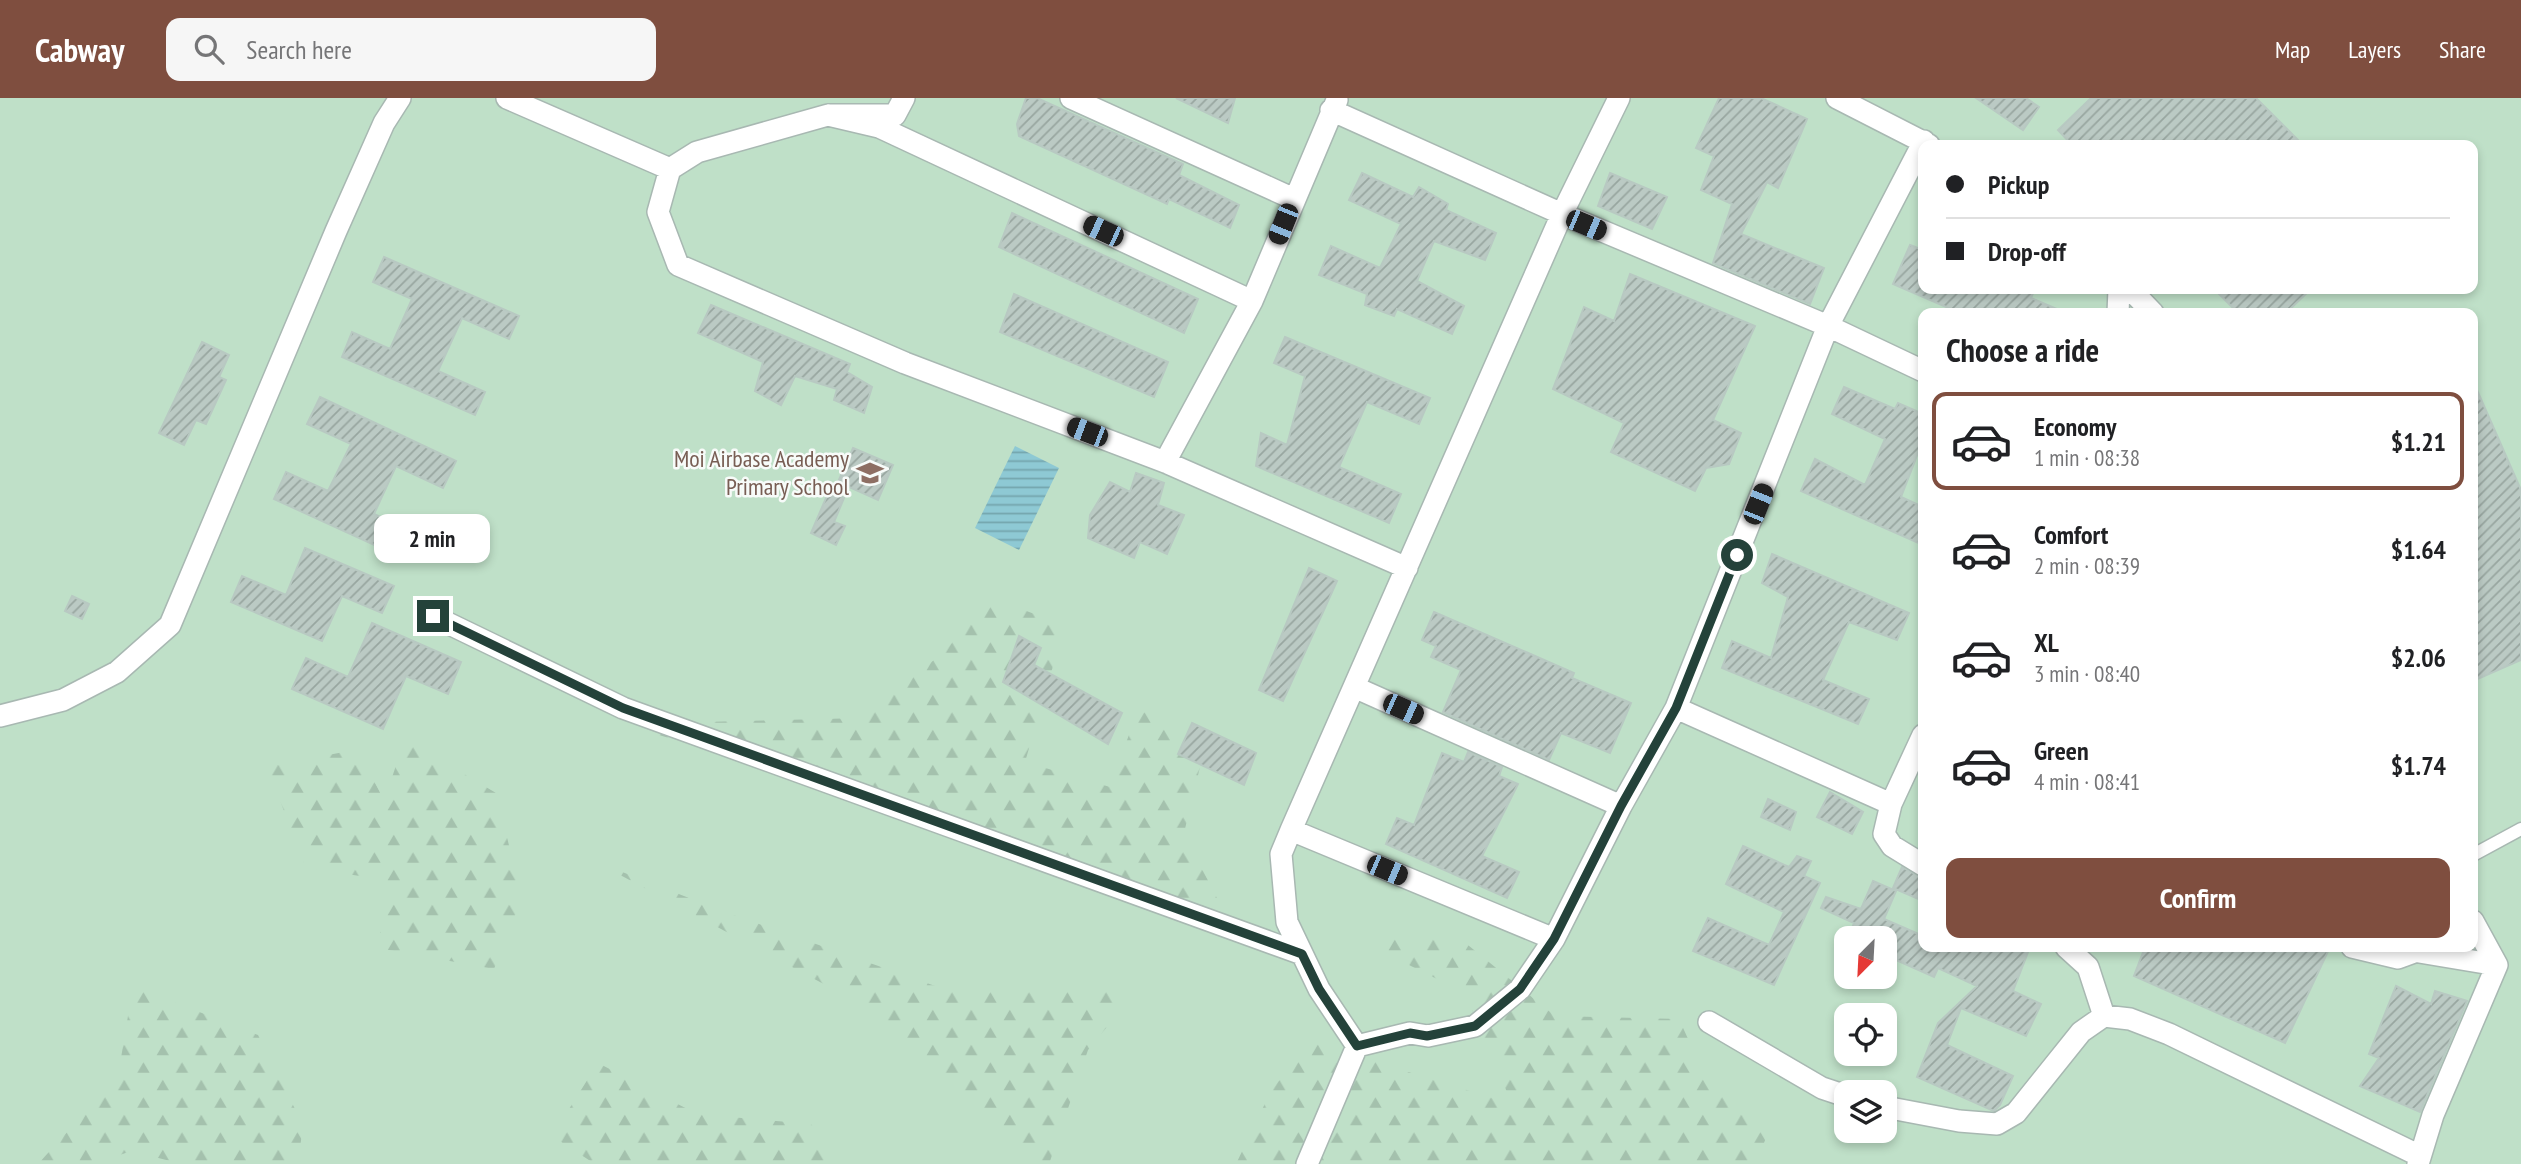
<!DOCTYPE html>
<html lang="en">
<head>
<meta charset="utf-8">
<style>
	body { margin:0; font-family:"PT Sans Narrow",sans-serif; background:#f6f6f6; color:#202124; height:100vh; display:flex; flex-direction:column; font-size:26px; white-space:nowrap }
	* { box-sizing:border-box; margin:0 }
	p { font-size:23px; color:#757577 }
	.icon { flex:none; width:38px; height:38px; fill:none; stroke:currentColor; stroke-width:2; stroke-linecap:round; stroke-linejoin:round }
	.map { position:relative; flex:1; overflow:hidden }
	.drawer { position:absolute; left:1918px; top:210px; width:560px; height:644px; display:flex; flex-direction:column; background:#fff; border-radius:14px; box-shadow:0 4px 10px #0003 }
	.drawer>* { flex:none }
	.hud { position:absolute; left:1918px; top:42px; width:560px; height:154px; border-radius:14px; box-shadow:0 4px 10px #0003; display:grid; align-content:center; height:154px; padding:0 28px; background:#fff }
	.needle { width:46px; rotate:204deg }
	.tools { position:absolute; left:1834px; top:828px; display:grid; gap:14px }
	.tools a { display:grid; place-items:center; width:63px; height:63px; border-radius:14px; background:#fff; box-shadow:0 4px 10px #0003; font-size:35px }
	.end { position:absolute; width:32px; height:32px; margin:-16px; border:9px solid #24423a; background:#fff; box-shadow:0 0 0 4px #fff }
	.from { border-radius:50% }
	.bubble { position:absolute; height:49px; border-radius:14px; background:#fff; box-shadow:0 4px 10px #0003; font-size:23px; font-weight:600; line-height:49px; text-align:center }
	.car { position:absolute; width:21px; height:42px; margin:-21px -10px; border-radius:9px; box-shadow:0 0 5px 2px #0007; background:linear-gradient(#222 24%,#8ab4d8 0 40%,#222 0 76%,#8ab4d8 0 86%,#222 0) }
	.hud b { display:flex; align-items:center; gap:24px; height:66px; font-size:26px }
	.hud b+b { border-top:2px solid #e0e0e0 }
	.hud i { width:18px; height:18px; background:#202124 }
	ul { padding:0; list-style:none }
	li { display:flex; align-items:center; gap:21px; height:98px; margin:0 14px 10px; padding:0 14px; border:4px solid transparent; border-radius:14px }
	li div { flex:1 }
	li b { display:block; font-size:26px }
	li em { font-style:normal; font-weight:600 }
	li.current { border-color:#7f4e3f }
	li>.icon { width:63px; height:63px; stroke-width:1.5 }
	h2 { padding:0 28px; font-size:32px; line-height:84px }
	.primary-button { display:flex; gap:14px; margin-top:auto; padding:14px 28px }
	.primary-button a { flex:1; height:80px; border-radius:14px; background:#7f4e3f; color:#fff; font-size:28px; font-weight:600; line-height:80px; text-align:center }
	header { display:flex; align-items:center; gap:42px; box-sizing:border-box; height:98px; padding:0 35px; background:#7f4e3f; color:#fff }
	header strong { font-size:33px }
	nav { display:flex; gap:38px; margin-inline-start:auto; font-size:24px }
	.search { width:490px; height:63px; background:#f6f6f6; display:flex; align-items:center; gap:18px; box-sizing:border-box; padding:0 24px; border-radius:14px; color:#757577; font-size:26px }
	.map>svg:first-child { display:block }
	.green { fill:#bfe0c8; fill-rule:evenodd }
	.forest { fill:url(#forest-firs) }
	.water { fill:url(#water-rules) }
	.building { fill:url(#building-hatch); stroke:#b8c9c2; stroke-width:2 }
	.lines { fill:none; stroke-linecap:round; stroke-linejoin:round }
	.lane-casing { stroke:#a8b8b2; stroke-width:15 }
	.street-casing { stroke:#a8b8b2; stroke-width:24 }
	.lane { stroke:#fff; stroke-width:12 }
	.street { stroke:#fff; stroke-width:21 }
	.route { stroke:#24423a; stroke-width:9 }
	.labels { text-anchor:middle; stroke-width:5; stroke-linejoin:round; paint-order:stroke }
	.education-label { font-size:24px; fill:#785e54; stroke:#f7fbf9; text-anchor:end }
</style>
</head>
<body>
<header>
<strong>Cabway</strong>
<div class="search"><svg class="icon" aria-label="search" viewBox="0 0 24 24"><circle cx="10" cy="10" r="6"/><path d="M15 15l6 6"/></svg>Search here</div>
<nav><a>Map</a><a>Layers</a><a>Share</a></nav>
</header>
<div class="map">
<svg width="2521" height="1066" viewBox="0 0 2521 1066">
	<defs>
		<pattern id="forest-firs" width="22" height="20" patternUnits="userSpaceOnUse" patternTransform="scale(1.75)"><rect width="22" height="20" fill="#bfe0c8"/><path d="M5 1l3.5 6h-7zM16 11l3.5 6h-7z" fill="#a4c1ad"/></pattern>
		<pattern id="water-rules" width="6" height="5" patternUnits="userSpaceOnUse" patternTransform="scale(1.75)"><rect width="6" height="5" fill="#8ec9d4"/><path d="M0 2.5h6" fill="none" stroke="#74a5ad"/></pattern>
		<pattern id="building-hatch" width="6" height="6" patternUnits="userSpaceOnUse" patternTransform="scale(1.75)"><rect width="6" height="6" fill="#bbcac4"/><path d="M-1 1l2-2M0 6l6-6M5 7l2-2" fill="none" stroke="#98a6a0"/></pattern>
	</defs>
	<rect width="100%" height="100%" fill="#e6efeb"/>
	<path class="green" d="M 0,0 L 2521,0 L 2521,1066 L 0,1066 ZM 1923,47 L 2473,47 L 2473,191 L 1923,191 ZM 1923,215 L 2473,215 L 2473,849 L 1923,849 ZM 1846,840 L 1885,840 L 1885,878 L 1846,878 ZM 1846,917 L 1885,917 L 1885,956 L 1846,956 ZM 1846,994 L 1885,994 L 1885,1032 L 1846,1032 Z"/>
	<path class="forest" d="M 990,500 L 1065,527 L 1025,664 L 1110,689 L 1138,612 L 1208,636 L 1184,735 L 1225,816 L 999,736 L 621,626 L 863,620 L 945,553 Z
		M 405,641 L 496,695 L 522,800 L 494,871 L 378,850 L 387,782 L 306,770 L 267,669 L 359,651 L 384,703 Z
		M 594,763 L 725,814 L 938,889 L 1140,889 L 1088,952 L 1049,1066 L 1030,1066 L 961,996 L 861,906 Z
		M 1345,835 L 1463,843 L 1555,918 L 1679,921 L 1709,987 L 1767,1037 L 1756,1066 L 1236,1066 L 1270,995 L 1308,943 L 1512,1006 L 1465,895 Z
		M 133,888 L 258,937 L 303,1027 L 298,1066 L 182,1066 L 131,1053 L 95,1066 L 38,1066 L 118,978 Z
		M 598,965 L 697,1016 L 811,1026 L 839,1066 L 595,1066 L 552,1038 Z"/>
	<path class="water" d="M 1015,348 L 1059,370 L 1019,452 L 975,430 Z"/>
	<path class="building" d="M 1026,0 L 1037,0 L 1183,66 L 1179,77 L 1239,107 L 1230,130 L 1169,101 L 1167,106 L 1019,38 L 1017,26 Z
		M 1176,0 L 1235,0 L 1228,25 Z
		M 1719,0 L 1761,0 L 1807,21 L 1778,90 L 1767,84 L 1741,136 L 1824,170 L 1810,206 L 1713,165 L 1732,106 L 1701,92 L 1714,58 L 1696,50 Z
		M 1976,0 L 2026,0 L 2039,9 L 2023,32 Z
		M 2091,0 L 2256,0 L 2303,47 L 2072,47 L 2058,32 Z
		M 1362,75 L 1413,99 L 1419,89 L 1448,106 L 1446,112 L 1496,135 L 1485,162 L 1434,143 L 1417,183 L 1464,208 L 1452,236 L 1397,211 L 1394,218 L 1365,207 L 1367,196 L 1319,177 L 1331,148 L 1380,170 L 1401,126 L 1349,102 Z
		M 1610,75 L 1667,99 L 1652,131 L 1598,108 Z
		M 1012,115 L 1198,201 L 1184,235 L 999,149 Z
		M 1910,147 L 1923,152 L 1923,191 L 2035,191 L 2031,200 L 2066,215 L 1960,215 L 1893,186 Z
		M 384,159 L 519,218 L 509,241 L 462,220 L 438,273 L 485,294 L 475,317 L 342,259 L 352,234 L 390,251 L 412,201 L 373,184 Z
		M 1630,176 L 1755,228 L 1713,322 L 1741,335 L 1729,366 L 1706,370 L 1695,393 L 1611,354 L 1624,325 L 1553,291 L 1584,209 L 1614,223 Z
		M 2214,191 L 2311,191 L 2286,215 L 2238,215 Z
		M 1014,196 L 1168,264 L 1154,299 L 1000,234 Z
		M 711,207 L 850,266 L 847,274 L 872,289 L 864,315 L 834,302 L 837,291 L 795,278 L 781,307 L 755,293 L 763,264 L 698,235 Z
		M 1285,239 L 1430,300 L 1419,326 L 1367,304 L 1339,369 L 1401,396 L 1389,425 L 1256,368 L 1261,335 L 1287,347 L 1305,278 L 1274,265 Z
		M 202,244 L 229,257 L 219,279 L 226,282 L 206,326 L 196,322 L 184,347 L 159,335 Z
		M 2473,283 L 2521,392 L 2521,562 L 2473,583 Z
		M 1844,289 L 1895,311 L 1898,305 L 1923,316 L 1923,358 L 1918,355 L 1901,399 L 1923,409 L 1923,447 L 1801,393 L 1815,361 L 1865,387 L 1885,341 L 1832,316 Z
		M 320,299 L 456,363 L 443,390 L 396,368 L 374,416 L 419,437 L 407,462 L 274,401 L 286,374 L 328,393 L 351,346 L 307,326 Z
		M 853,350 L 893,367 L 878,402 L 838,384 Z
		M 1136,375 L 1164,385 L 1158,407 L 1184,417 L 1167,456 L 1140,444 L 1134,460 L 1088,440 L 1090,417 L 1110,384 L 1130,394 Z
		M 829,393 L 844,400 L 834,424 L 845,428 L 836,447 L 811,435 Z
		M 305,450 L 394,488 L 382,515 L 342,498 L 322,543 L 231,504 L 242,478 L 286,497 Z
		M 1772,456 L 1909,515 L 1897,542 L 1849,524 L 1823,582 L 1869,601 L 1858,626 L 1722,570 L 1732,543 L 1771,560 L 1788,499 L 1762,485 Z
		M 1309,470 L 1337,483 L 1283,603 L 1259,592 Z
		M 72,498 L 89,506 L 82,521 L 65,513 Z
		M 1434,514 L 1574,575 L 1572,580 L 1631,605 L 1610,655 L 1561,635 L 1549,662 L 1443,614 L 1461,572 L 1431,559 L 1436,548 L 1422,542 Z
		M 372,525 L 461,564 L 448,596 L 406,578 L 383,631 L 292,591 L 306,560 L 348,579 Z
		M 1019,538 L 1041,550 L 1034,567 L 1122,615 L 1108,646 L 1003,584 Z
		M 1192,625 L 1256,655 L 1244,687 L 1178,656 Z
		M 1468,654 L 1502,669 L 1499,678 L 1518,686 L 1482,758 L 1519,774 L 1507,800 L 1386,746 L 1397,720 L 1414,727 L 1442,655 L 1464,664 Z
		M 1830,694 L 1863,714 L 1852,736 L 1817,719 Z
		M 1768,701 L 1796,714 L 1790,732 L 1761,719 Z
		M 1743,748 L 1789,769 L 1797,758 L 1811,763 L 1804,778 L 1820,785 L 1774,887 L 1693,853 L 1708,820 L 1769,847 L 1784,814 L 1726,786 Z
		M 1902,769 L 1923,780 L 1923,803 L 1893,790 Z
		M 1873,783 L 1896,793 L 1884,821 L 1923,838 L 1923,849 L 2030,849 L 2013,893 L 2041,906 L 2026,938 L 1961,910 L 1947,947 L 2013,978 L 2000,1007 L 1994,1013 L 1917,979 L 1938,925 L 1977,888 L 1938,870 L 1934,879 L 1885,857 L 1885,840 L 1848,840 L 1854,825 L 1821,810 L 1826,799 L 1861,811 Z
		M 2145,849 L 2330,849 L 2285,945 L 2134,878 Z
		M 2396,888 L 2431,906 L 2435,893 L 2467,903 L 2420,1014 L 2360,988 L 2379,960 L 2369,956 Z"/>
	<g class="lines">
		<defs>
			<path id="lane" d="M 2473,757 L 2521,731"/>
			<path id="street" d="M 507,0 L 670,71 L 697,54 L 828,17 L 895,17 L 904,0
				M 1071,0 L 1294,101
				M 1837,0 L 1929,47
				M 1331,12 L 1562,116 L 1828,228 L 1923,273
				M 828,17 L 879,29 L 1252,203
				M 670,71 L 658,114 L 678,167 L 905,265 L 1165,364 L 1407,470
				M 2130,191 L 2153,215
				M 2118,215 L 2119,191
				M 1165,364 L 1252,203 L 1337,2
				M 433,518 L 623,610 L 1302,856
				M 1354,589 L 1621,708
				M 1676,610 L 1891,706
				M 0,618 L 63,602 L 117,574 L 170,527 L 336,133 L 384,25 L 400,0
				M 1923,637 L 1891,706 L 1884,736 L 1892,748 L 1923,767
				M 1291,732 L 1562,116 L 1619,0
				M 1291,732 L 1554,841 L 1520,891 L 1475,928 L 1428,938 L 1410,935 L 1357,948 L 1319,891 L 1287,824 L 1281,756 Z
				M 1554,841 L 1621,708 L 1676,610 L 1828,228 L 1924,43
				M 2066,849 L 2088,869 L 2104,918
				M 2352,849 L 2398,860 L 2428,849
				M 2419,854 L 2497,867
				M 1709,924 L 1822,990 L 1846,998
				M 1885,1009 L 1959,1023 L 1997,1026 L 2016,1015 L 2081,934 L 2104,918 L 2130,921 L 2169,936 L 2420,1058
				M 1307,1066 L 1357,948
				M 2418,1066 L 2433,1017 L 2497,867 L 2473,823"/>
		</defs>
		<use href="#lane" class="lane-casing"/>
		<use href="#street" class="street-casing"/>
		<use href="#lane" class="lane"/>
		<use href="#street" class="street"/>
	</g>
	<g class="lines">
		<path class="route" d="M 433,518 L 623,610 L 1302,856 L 1319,891 L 1357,948 L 1410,935 L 1427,938 L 1475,928 L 1520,891 L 1554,841 L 1621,708 L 1676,610 L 1737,457"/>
	</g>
	<defs>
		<symbol id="school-bare" viewBox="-9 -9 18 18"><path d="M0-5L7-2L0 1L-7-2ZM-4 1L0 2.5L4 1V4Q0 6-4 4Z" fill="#8d6e63" stroke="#f7fbf9" stroke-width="2.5" paint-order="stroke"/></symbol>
	</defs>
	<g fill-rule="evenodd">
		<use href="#school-bare" x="851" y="356" width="38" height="38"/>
	</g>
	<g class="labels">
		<g class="education-label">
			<text x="849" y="369">Moi Airbase Academy<tspan x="849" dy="28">Primary School</tspan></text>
		</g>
	</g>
</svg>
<div class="tools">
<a><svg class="needle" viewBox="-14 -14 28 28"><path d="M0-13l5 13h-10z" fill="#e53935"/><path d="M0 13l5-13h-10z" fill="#757577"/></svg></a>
<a><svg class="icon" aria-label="locate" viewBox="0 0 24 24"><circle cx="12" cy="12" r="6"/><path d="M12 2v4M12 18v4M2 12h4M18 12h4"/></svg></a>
<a><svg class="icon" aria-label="layers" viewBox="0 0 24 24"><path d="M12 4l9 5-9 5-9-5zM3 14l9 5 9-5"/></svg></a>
</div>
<i class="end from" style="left:1737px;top:457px"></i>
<i class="end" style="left:433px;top:518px"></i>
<div class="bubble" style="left:374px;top:416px;width:116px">2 min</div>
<i class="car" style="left:1283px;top:126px;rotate:202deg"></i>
<i class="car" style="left:1586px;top:127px;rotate:113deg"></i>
<i class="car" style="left:1103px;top:133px;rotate:295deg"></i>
<i class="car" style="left:1087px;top:334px;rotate:291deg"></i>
<i class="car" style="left:1758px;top:406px;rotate:22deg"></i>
<i class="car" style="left:1403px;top:611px;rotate:114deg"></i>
<i class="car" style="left:1387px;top:772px;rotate:113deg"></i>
<div class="hud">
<b><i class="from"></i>Pickup</b>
<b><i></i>Drop-off</b>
</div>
<section class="drawer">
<h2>Choose a ride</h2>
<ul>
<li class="current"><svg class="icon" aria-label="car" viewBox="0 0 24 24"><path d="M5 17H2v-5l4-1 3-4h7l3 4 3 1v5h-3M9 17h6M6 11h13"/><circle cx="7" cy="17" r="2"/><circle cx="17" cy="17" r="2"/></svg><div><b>Economy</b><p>1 min · 08:38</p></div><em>$1.21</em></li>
<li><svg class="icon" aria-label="car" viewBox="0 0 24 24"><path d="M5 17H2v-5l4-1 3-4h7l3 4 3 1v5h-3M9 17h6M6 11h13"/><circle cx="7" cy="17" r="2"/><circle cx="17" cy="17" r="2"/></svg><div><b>Comfort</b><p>2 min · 08:39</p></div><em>$1.64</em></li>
<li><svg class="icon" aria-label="car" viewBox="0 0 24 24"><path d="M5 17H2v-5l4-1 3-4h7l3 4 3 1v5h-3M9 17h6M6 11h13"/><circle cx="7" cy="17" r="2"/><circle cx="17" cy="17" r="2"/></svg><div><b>XL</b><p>3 min · 08:40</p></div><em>$2.06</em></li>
<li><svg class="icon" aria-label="car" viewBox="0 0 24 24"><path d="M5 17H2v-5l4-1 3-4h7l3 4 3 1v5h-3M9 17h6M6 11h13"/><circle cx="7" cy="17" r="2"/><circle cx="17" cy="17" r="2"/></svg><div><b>Green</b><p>4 min · 08:41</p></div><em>$1.74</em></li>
</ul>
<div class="primary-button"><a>Confirm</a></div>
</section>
</div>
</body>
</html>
